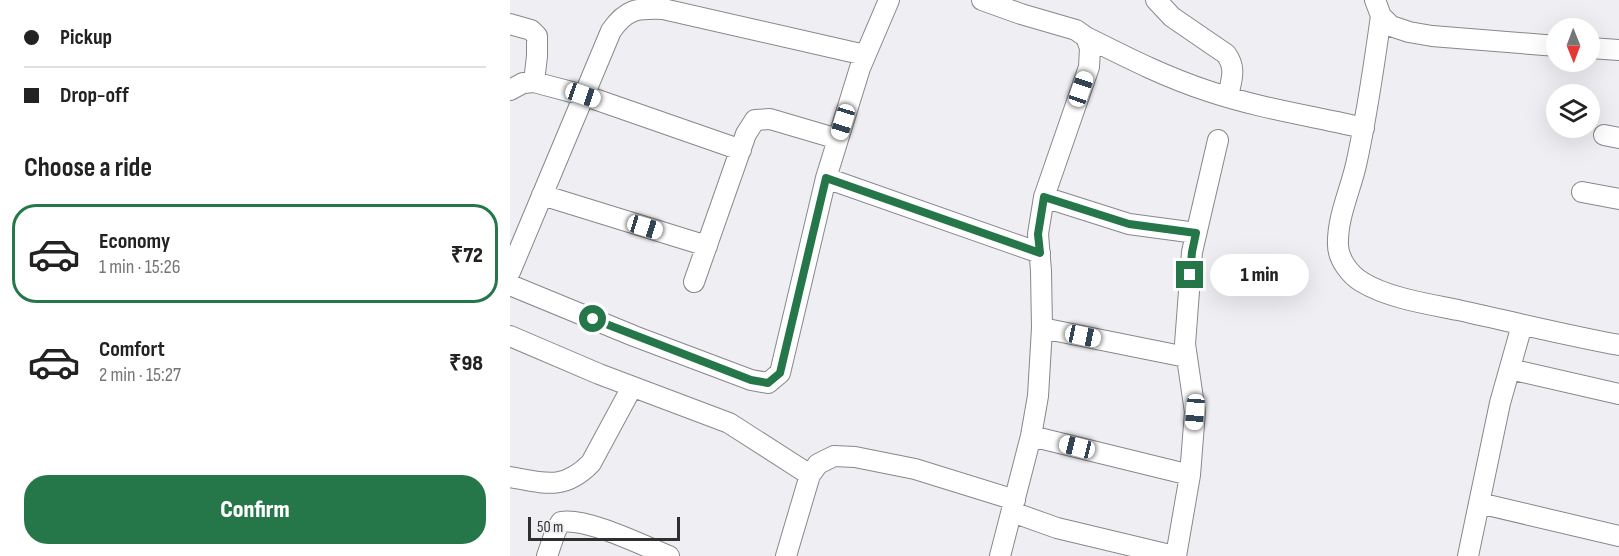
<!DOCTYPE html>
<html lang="en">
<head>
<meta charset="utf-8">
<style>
	body { margin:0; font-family:"Sofia Sans Condensed",sans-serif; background:#f6f6f6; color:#222; height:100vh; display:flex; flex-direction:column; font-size:22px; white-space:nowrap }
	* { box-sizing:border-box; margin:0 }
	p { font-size:20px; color:#767676 }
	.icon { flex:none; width:33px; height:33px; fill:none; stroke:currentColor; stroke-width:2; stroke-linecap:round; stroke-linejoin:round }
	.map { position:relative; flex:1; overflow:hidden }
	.sheet { display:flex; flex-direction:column; background:#fff; width:510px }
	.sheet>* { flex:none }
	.banner { display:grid; align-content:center; height:132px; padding:0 24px; background:#fff }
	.needle { width:39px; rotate:179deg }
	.fabs { position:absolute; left:1036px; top:18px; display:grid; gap:12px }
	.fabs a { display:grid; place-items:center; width:54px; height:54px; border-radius:50%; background:#fff; box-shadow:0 6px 24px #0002; font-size:30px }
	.scale { position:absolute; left:18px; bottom:15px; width:152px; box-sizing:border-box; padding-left:6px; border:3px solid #2f2f30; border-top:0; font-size:16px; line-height:21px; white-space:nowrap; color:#2f2f30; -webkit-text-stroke:4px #efeef2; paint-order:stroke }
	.end { position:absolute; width:27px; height:27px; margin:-14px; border:8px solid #257749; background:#fff; box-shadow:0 0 0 3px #fff }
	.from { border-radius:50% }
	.bubble { position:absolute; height:42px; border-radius:21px; background:#fff; box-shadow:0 6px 24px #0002; font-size:20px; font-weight:800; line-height:42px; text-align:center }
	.car { position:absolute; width:18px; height:36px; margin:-18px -9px; border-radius:8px; box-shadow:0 0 4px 2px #0007; background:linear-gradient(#fff 24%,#345 0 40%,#fff 0 76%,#345 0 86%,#fff 0) }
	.banner b { display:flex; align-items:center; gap:21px; height:57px; font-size:22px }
	.banner b+b { border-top:2px solid #e0e0e0 }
	.banner i { width:15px; height:15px; background:#222 }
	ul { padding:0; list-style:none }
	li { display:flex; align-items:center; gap:18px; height:99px; margin:0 12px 9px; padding:0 12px; border:3px solid transparent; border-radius:24px }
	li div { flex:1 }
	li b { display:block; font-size:22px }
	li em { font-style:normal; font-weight:800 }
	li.current { border-color:#257749 }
	li>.icon { width:54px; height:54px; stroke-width:1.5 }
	h2 { padding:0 24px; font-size:27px; line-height:72px }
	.primary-button { display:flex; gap:12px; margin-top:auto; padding:12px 24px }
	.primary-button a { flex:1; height:69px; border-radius:24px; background:#257749; color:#fff; font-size:24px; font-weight:800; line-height:69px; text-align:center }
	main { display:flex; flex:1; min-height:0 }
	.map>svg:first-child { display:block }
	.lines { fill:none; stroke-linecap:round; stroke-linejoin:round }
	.street-casing { stroke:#88878b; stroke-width:22 }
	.street { stroke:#fff; stroke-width:20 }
	.route { stroke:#257749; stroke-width:8 }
</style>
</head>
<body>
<main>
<section class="sheet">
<div class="banner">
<b><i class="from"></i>Pickup</b>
<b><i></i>Drop-off</b>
</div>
<h2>Choose a ride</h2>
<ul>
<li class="current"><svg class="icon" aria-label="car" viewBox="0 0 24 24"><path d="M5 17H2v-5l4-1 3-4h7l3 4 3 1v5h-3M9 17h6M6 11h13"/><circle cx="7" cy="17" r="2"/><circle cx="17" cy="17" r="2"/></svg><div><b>Economy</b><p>1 min · 15:26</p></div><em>₹72</em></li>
<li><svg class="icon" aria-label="car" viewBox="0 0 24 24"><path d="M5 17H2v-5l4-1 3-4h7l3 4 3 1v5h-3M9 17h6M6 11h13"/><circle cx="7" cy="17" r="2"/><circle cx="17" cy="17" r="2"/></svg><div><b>Comfort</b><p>2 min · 15:27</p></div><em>₹98</em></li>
</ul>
<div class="primary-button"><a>Confirm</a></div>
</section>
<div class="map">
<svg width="1109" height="556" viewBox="0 0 1109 556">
	<rect width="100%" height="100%" fill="#efeef2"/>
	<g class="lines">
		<defs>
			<path id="street" d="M 472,0 L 511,14 L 566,30 L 576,37 L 580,48 L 579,67 L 534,197 L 528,234 L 531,271 L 532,328 L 528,396 L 521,436 L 490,556
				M 646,0 L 662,17 L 716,54 C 727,69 721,80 718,97
				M 865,0 L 871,16 L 881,26 L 899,32 L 922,36 L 1047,46
				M 871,16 C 864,66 857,116 846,165 C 840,191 827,218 828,245 C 828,259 840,275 852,282 C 878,298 918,304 948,310 C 1002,322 1055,335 1109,345
				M 0,24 L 21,30 L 27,36 L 27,56 L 24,82
				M 576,37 C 616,57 655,77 698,91 C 748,108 802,116 854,128
				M 1080,48 L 1109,50
				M 0,90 L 13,83 L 24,82 L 35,85 L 73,95 L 231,150
				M 1094,135 L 1109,138
				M 316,178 L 530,253
				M 1072,192 L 1109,199
				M 32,195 L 197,246
				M 534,197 L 619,224 L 686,233
				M 0,272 L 101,31 C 116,9 127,8 153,9 L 355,55
				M 184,282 L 236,134 L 245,120 L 260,119 L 328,139
				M 0,285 L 124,336 L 241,380 L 258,383 L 270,373 L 316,178 L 350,68 L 379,0
				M 532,328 L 676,357
				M 0,336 L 89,374 L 219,423 L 300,475
				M 1000,369 L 1109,394
				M 521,436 L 680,475
				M 0,477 C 34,483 54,491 81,463 L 122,387
				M 969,503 L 1109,536
				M 502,512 L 547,528 L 664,556
				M 37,556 L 46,530 L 51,522 C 76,517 134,546 159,556
				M 276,556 L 300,475 L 308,464 L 324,456 L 345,457 L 405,469 L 505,500
				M 666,556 L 680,475 L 685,412 L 675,344 L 682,252 L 708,140
				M 958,556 L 990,403 L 1012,325"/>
		</defs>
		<use href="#street" class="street-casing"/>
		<use href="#street" class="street"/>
	</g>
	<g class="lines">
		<path class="route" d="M 83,319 L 241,380 L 258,383 L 270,373 L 316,178 L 530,253 L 528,234 L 534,197 L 619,224 L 686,233 L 682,252 L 680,275"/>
	</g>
</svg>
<div class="fabs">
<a><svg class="needle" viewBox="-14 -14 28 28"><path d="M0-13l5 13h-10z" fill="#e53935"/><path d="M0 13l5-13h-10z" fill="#767676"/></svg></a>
<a><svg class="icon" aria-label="layers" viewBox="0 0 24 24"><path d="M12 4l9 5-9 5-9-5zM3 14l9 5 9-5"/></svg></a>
</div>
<div class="scale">50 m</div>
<i class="end from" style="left:83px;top:319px"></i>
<i class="end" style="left:680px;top:275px"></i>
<div class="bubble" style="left:700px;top:254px;width:99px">1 min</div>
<i class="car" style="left:571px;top:89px;rotate:19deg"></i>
<i class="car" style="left:73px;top:95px;rotate:109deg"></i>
<i class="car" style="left:333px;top:122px;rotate:197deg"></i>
<i class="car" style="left:135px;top:227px;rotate:107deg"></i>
<i class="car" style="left:573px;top:336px;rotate:102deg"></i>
<i class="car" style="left:685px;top:412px;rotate:185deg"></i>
<i class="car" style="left:567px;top:447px;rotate:284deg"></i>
</div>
</main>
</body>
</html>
